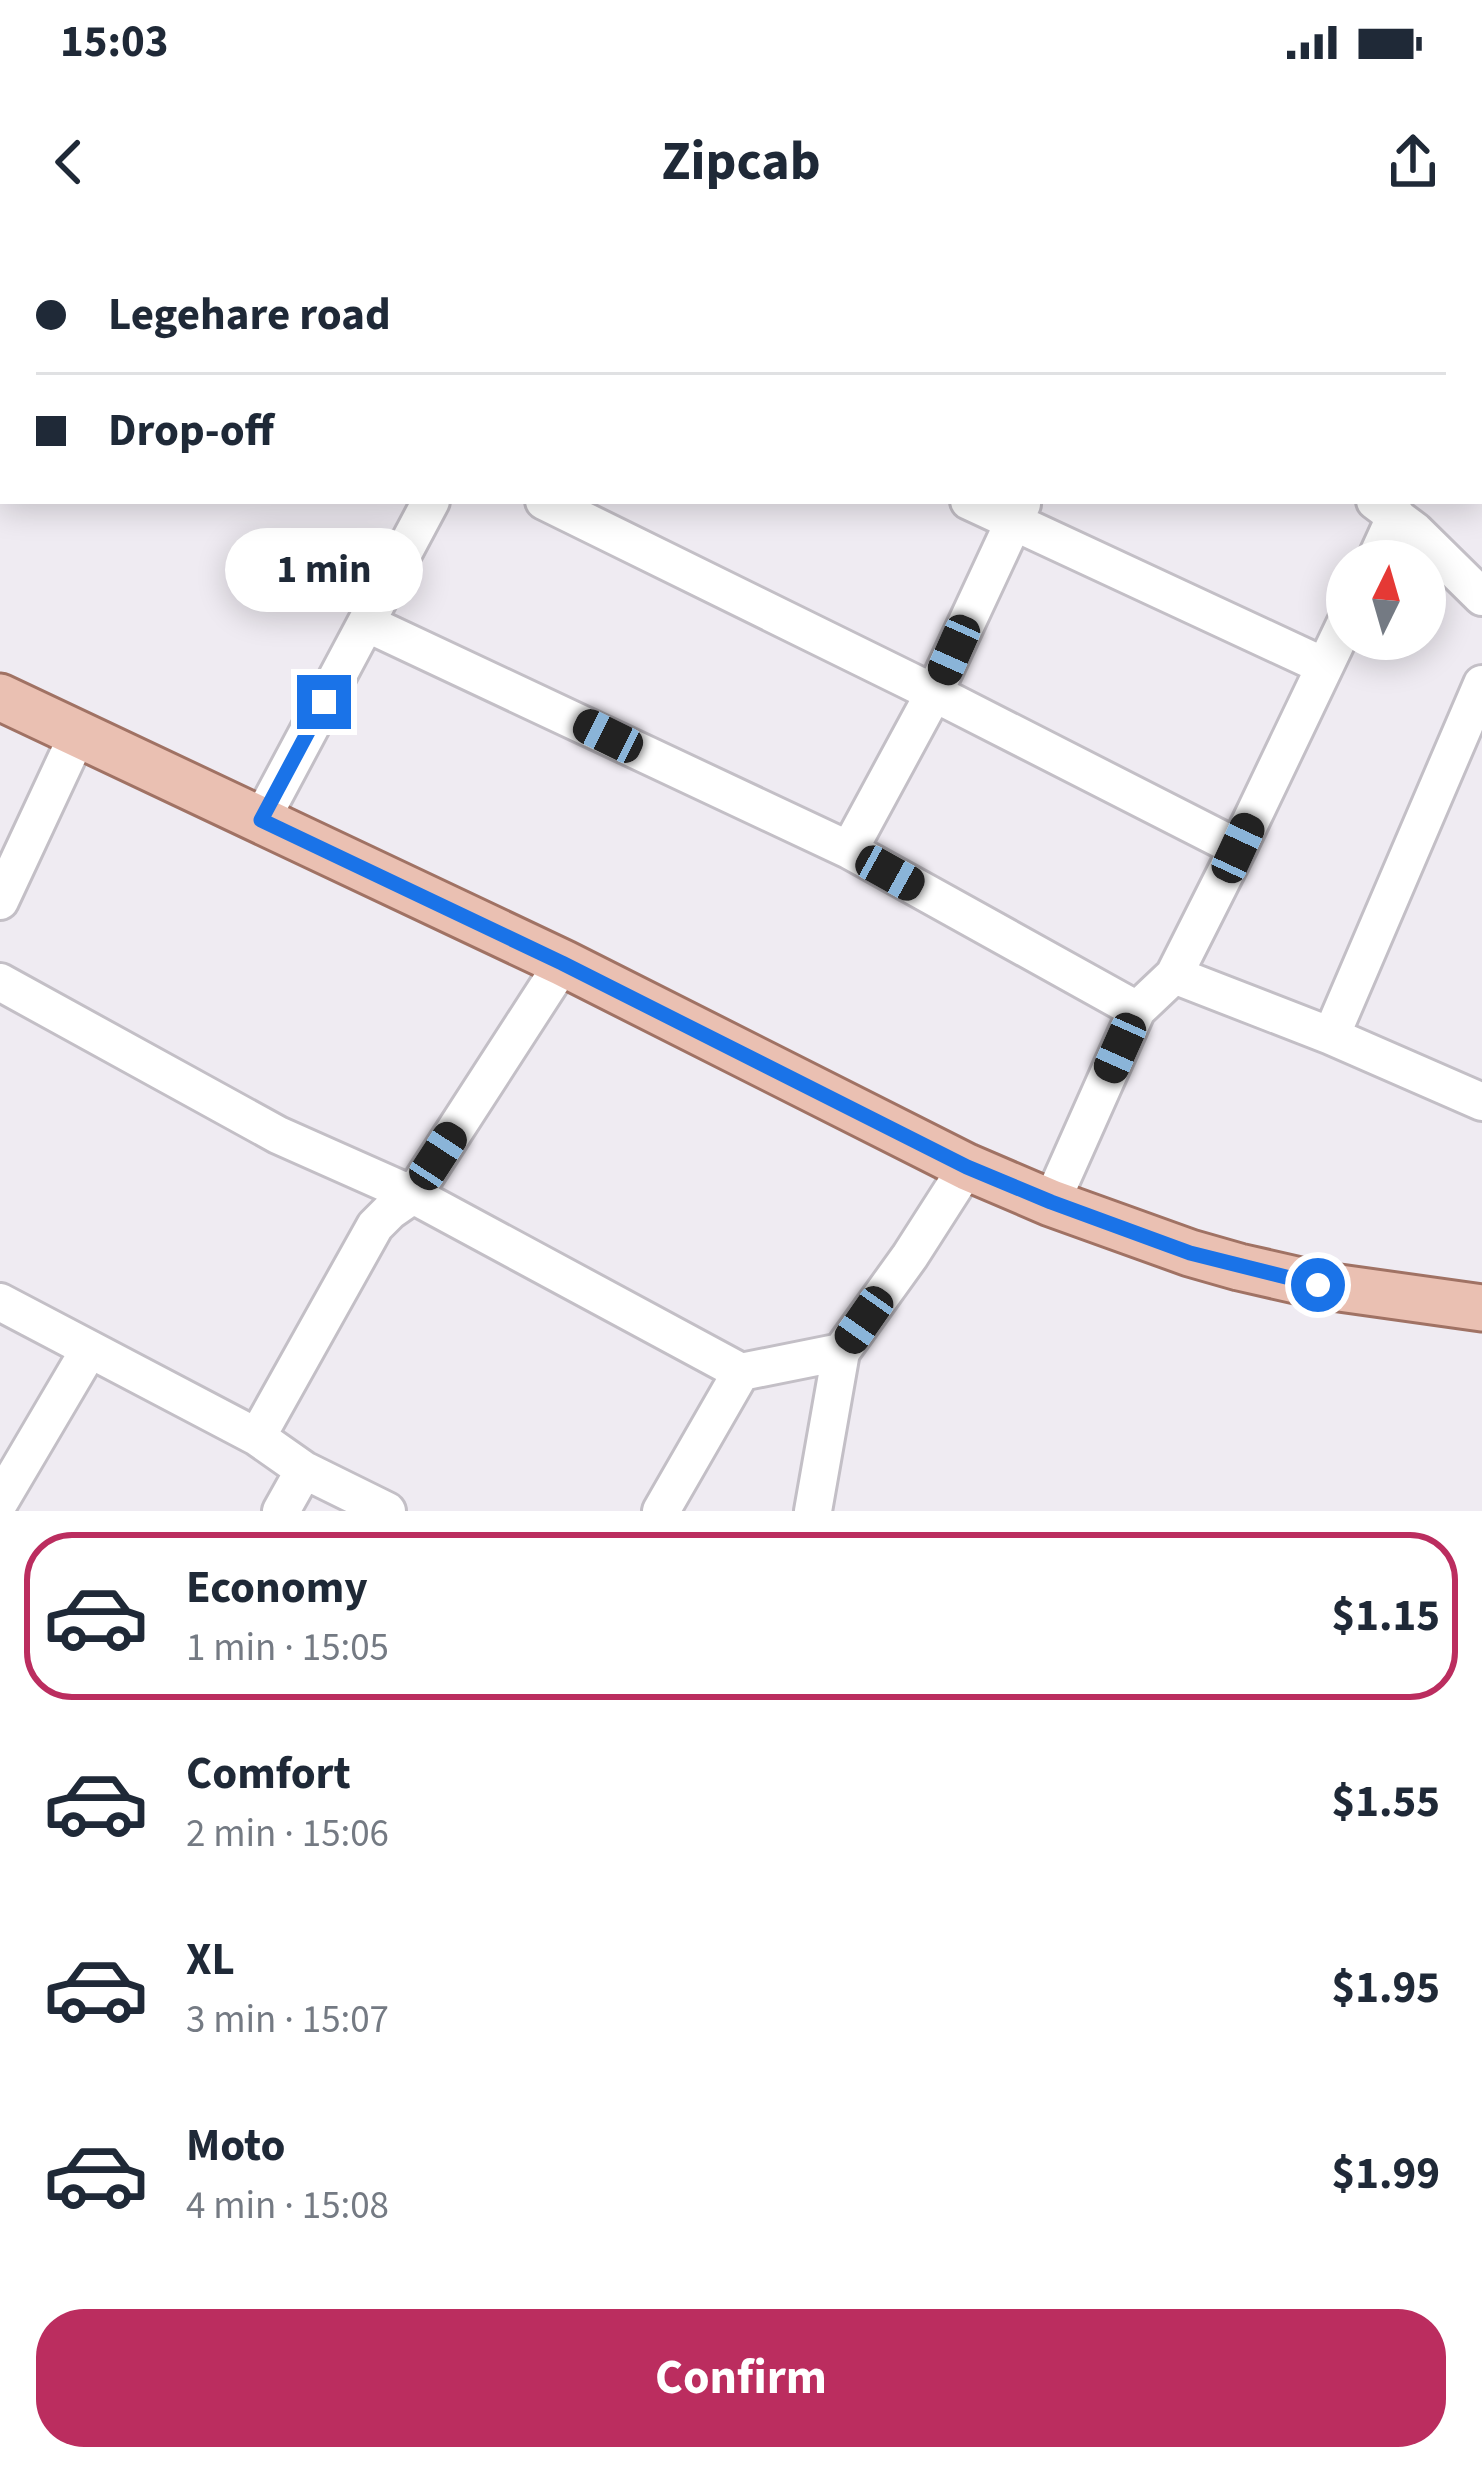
<!DOCTYPE html>
<html lang="en">
<head>
<meta charset="utf-8">
<style>
	body { margin:0; font-family:"Source Sans 3",sans-serif; background:#f2f2f3; color:#1f2937; height:100vh; display:flex; flex-direction:column; font-size:45px; white-space:nowrap }
	* { box-sizing:border-box; margin:0 }
	p { font-size:39px; color:#747a83 }
	.icon { flex:none; width:66px; height:66px; fill:none; stroke:currentColor; stroke-width:2; stroke-linecap:round; stroke-linejoin:round }
	.map { position:relative; height:1271px; overflow:hidden }
	.details { display:flex; flex-direction:column; background:#fff; flex:1 }
	.details>* { flex:none }
	.top-card { position:absolute; left:0px; top:0px; width:1482px; height:264px; box-shadow:0 6px 30px #0003; display:grid; align-content:center; height:264px; padding:0 36px; background:#fff }
	.needle { width:78px; rotate:5deg }
	.tools { position:absolute; left:1326px; top:300px; display:grid; gap:24px }
	.tools a { display:grid; place-items:center; width:120px; height:120px; border-radius:50%; background:#fff; box-shadow:0 6px 30px #0003; font-size:60px }
	.end { position:absolute; width:54px; height:54px; margin:-27px; border:15px solid #1a73e8; background:#fff; box-shadow:0 0 0 6px #fff }
	.from { border-radius:50% }
	.bubble { position:absolute; height:84px; border-radius:42px; background:#fff; box-shadow:0 6px 30px #0003; font-size:39px; font-weight:700; line-height:84px; text-align:center }
	.car { position:absolute; width:36px; height:72px; margin:-36px -18px; border-radius:15px; box-shadow:0 0 9px 3px #0007; background:linear-gradient(#222 24%,#8ab4d8 0 40%,#222 0 76%,#8ab4d8 0 86%,#222 0) }
	.top-card b { display:flex; align-items:center; gap:42px; height:114px; font-size:45px }
	.top-card b+b { border-top:3px solid #e0e1e3 }
	.top-card i { width:30px; height:30px; background:#1f2937 }
	ul { padding:21px 0 0; list-style:none }
	li { display:flex; align-items:center; gap:36px; height:168px; margin:0 24px 18px; padding:0 12px; border:6px solid transparent; border-radius:48px }
	li div { flex:1 }
	li b { display:block; font-size:45px }
	li em { font-style:normal; font-weight:700 }
	li.selected { border-color:#bb2d5f }
	li>.icon { width:108px; height:108px; stroke-width:1.5 }
	.action { display:flex; gap:24px; margin-top:auto; padding:24px 36px }
	.action a { flex:1; height:138px; border-radius:48px; background:#bb2d5f; color:#fff; font-size:48px; font-weight:700; line-height:138px; text-align:center }
	.status { display:flex; justify-content:space-between; align-items:center; height:84px; padding:0 60px; background:#fff; direction:ltr }
	.status svg { height:33px; fill:currentColor }
	header { display:flex; justify-content:space-between; align-items:center; height:156px; padding:0 36px; background:#fff; font-size:54px; font-weight:700 }
	.map>svg:first-child { display:block }
	.lines { fill:none; stroke-linecap:round; stroke-linejoin:round }
	.minor-casing { stroke:#c3bfc6; stroke-width:42 }
	.major-casing { stroke:#a07264; stroke-width:51 }
	.minor { stroke:#fff; stroke-width:36 }
	.major { stroke:#eac0b2; stroke-width:45 }
	.route { stroke:#1a73e8; stroke-width:15 }
</style>
</head>
<body>
<div class="status"><b>15:03</b><svg viewBox="0 0 49 12"><path d="M0 12V9h3v3zM5 12V6h3v6zM10 12V3h3v9zM15 12V0h3v12zM26 1h20v11H26zM47 4h2v5h-2z"/></svg></div>
<header><svg class="icon" aria-label="back" viewBox="0 0 24 24"><path d="M15 5l-7 7 7 7"/></svg>Zipcab<svg class="icon" aria-label="share" viewBox="0 0 24 24"><path d="M12 15V3M7 8l5-5 5 5M5 13v7h14v-7"/></svg></header>
<div class="map">
<svg width="1482" height="1271" viewBox="0 0 1482 1271">
	<rect width="100%" height="100%" fill="#efebf2"/>
	<g class="lines">
		<defs>
			<path id="minor" d="M 859,0 L 865,3
				M 1289,0 L 1310,3
				M 1349,0 L 1353,3
				M 576,3 L 578,0
				M 1155,3 L 1156,0
				M 1479,146 L 1482,153
				M 544,261 L 934,453 L 1238,608
				M 969,261 L 1324,426
				M 1375,261 L 1415,291 L 1482,357
				M 1375,321 L 1396,275
				M 366,383 L 849,610 L 1137,770 L 1174,735 L 1238,608 L 1347,380
				M 261,580 L 431,261
				M 849,610 L 934,453 L 1022,264
				M 0,661 L 77,496
				M 1174,735 L 1331,796 L 1482,862
				M 0,742 L 278,895 L 413,955 L 741,1132 L 841,1112
				M 1331,796 L 1482,444
				M 1051,963 L 1137,770
				M 0,1062 L 257,1197 L 304,1230 L 387,1271
				M 257,1197 L 375,986 L 390,971 L 413,955 L 563,723
				M 0,1261 L 89,1110
				M 281,1271 L 304,1230
				M 661,1271 L 741,1132
				M 813,1271 L 841,1112 L 910,1016 L 967,927"/>
			<path id="major" d="M 0,457 L 563,723 L 967,927 L 1051,963 L 1190,1013 L 1239,1027 L 1318,1045 L 1482,1068"/>
		</defs>
		<use href="#minor" class="minor-casing"/>
		<use href="#major" class="major-casing"/>
		<use href="#minor" class="minor"/>
		<use href="#major" class="major"/>
	</g>
	<g class="lines">
		<path class="route" d="M 324,462 L 261,580 L 562,723 L 967,927 L 1051,962 L 1190,1013 L 1318,1045"/>
	</g>
</svg>
<div class="tools">
<a><svg class="needle" viewBox="-14 -14 28 28"><path d="M0-13l5 13h-10z" fill="#e53935"/><path d="M0 13l5-13h-10z" fill="#747a83"/></svg></a>
</div>
<i class="end from" style="left:1318px;top:1045px"></i>
<i class="end" style="left:324px;top:462px"></i>
<div class="bubble" style="left:225px;top:288px;width:198px">1 min</div>
<i class="car" style="left:954px;top:410px;rotate:204deg"></i>
<i class="car" style="left:608px;top:496px;rotate:296deg"></i>
<i class="car" style="left:1238px;top:608px;rotate:25deg"></i>
<i class="car" style="left:890px;top:633px;rotate:119deg"></i>
<i class="car" style="left:1120px;top:808px;rotate:204deg"></i>
<i class="car" style="left:438px;top:916px;rotate:33deg"></i>
<i class="car" style="left:864px;top:1080px;rotate:215deg"></i>
<div class="top-card">
<b><i class="from"></i>Legehare road</b>
<b><i></i>Drop-off</b>
</div>
</div>
<section class="details">
<ul>
<li class="selected"><svg class="icon" aria-label="car" viewBox="0 0 24 24"><path d="M5 17H2v-5l4-1 3-4h7l3 4 3 1v5h-3M9 17h6M6 11h13"/><circle cx="7" cy="17" r="2"/><circle cx="17" cy="17" r="2"/></svg><div><b>Economy</b><p>1 min · 15:05</p></div><em>$1.15</em></li>
<li><svg class="icon" aria-label="car" viewBox="0 0 24 24"><path d="M5 17H2v-5l4-1 3-4h7l3 4 3 1v5h-3M9 17h6M6 11h13"/><circle cx="7" cy="17" r="2"/><circle cx="17" cy="17" r="2"/></svg><div><b>Comfort</b><p>2 min · 15:06</p></div><em>$1.55</em></li>
<li><svg class="icon" aria-label="car" viewBox="0 0 24 24"><path d="M5 17H2v-5l4-1 3-4h7l3 4 3 1v5h-3M9 17h6M6 11h13"/><circle cx="7" cy="17" r="2"/><circle cx="17" cy="17" r="2"/></svg><div><b>XL</b><p>3 min · 15:07</p></div><em>$1.95</em></li>
<li><svg class="icon" aria-label="car" viewBox="0 0 24 24"><path d="M5 17H2v-5l4-1 3-4h7l3 4 3 1v5h-3M9 17h6M6 11h13"/><circle cx="7" cy="17" r="2"/><circle cx="17" cy="17" r="2"/></svg><div><b>Moto</b><p>4 min · 15:08</p></div><em>$1.99</em></li>
</ul>
<div class="action"><a>Confirm</a></div>
</section>
</body>
</html>
